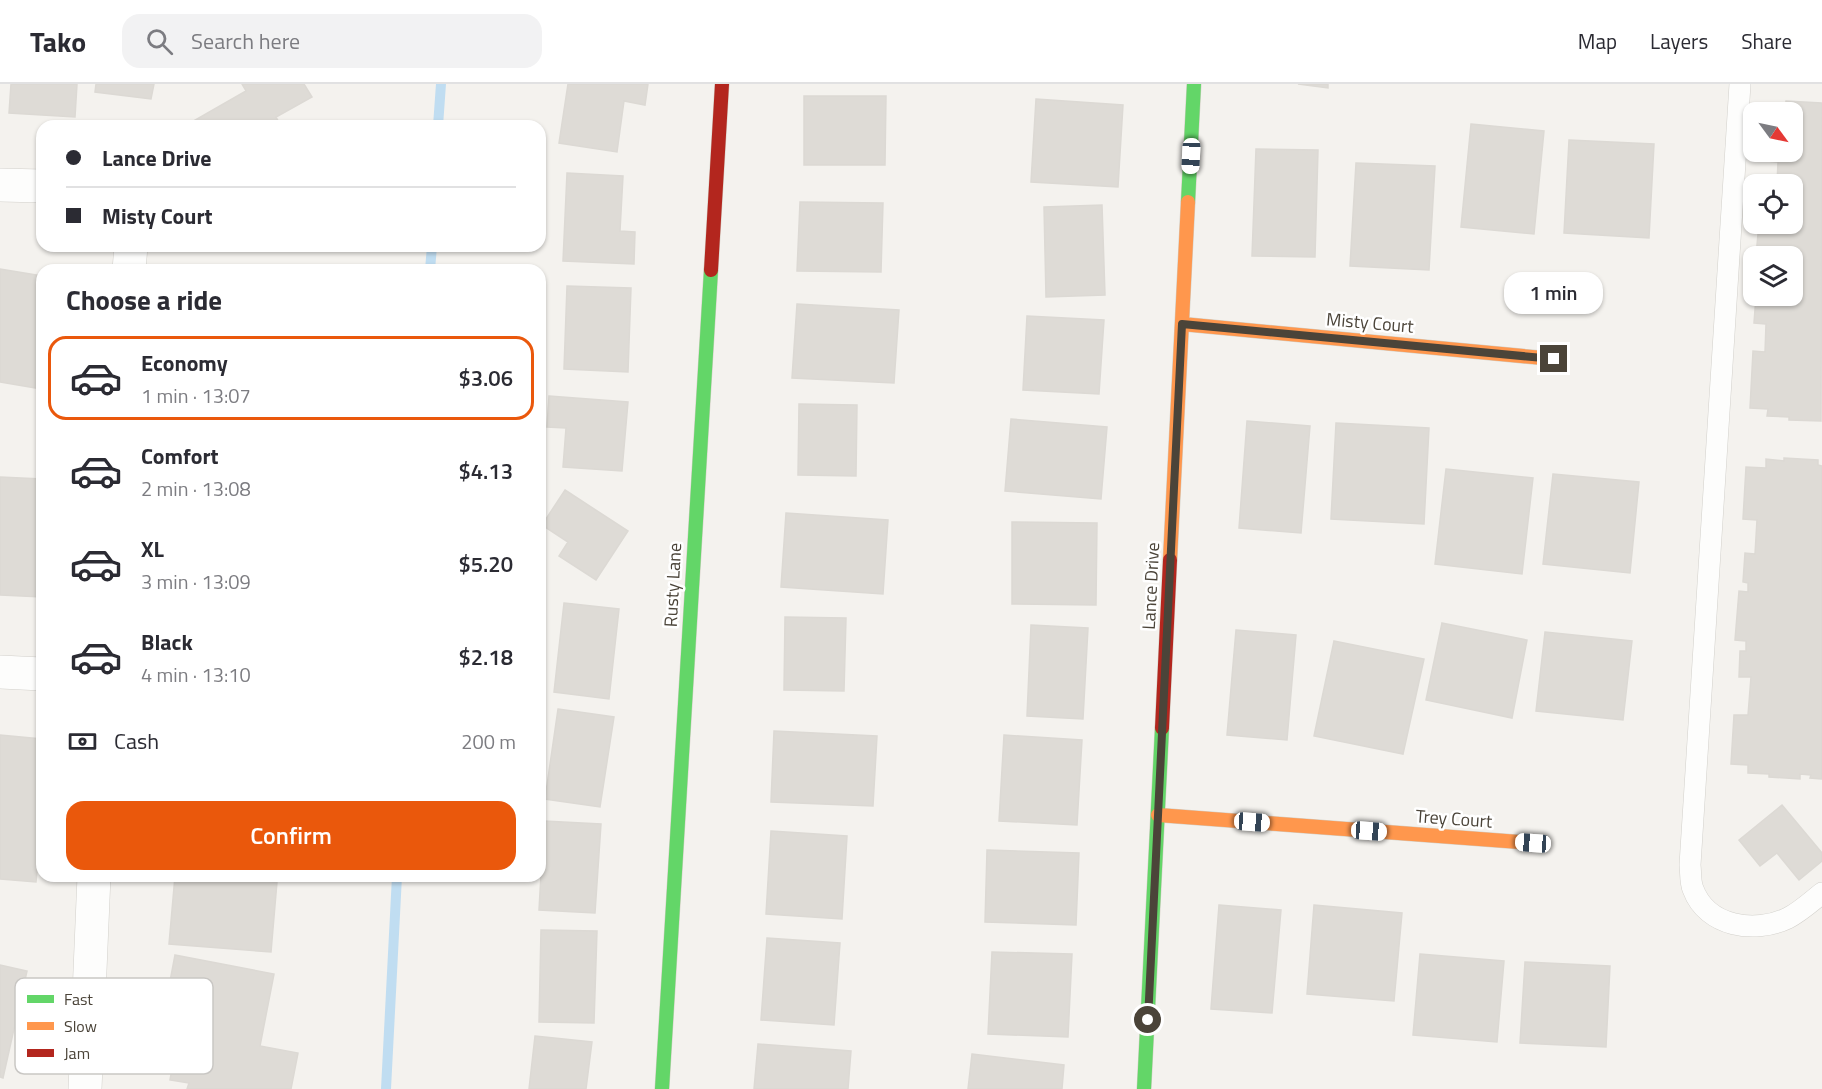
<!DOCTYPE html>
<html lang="en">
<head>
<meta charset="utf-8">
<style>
	body { margin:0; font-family:"Titillium Web",sans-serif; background:#f2f2f3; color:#2b2b33; height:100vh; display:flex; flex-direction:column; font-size:22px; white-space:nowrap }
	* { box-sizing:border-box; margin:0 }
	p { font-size:20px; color:#7c7c81 }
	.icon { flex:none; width:33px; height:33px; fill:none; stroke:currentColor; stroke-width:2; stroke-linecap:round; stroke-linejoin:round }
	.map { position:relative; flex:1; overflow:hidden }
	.details { position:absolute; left:36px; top:180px; width:510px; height:618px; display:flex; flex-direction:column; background:#fff; border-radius:18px; box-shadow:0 2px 4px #0004 }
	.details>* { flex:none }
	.guide { position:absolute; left:36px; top:36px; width:510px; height:132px; border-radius:18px; box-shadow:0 2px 4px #0004; display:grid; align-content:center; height:132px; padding:0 30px; background:#fff }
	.needle { width:39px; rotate:123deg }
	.tools { position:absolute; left:1743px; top:18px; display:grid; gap:12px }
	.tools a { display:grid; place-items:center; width:60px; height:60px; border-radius:12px; background:#fff; box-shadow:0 2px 4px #0004; font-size:30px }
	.end { position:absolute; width:27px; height:27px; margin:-14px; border:8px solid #4b4439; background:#fff; box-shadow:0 0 0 3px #fff }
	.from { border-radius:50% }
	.bubble { position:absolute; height:42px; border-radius:18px; background:#fff; box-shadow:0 2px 4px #0004; font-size:20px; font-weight:600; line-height:42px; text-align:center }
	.car { position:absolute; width:18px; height:36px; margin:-18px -9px; border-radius:8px; box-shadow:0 0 4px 2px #0007; background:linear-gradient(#fff 24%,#345 0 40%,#fff 0 76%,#345 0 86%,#fff 0) }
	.guide b { display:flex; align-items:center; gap:21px; height:57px; font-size:22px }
	.guide b+b { border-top:2px solid #e1e1e2 }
	.guide i { width:15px; height:15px; background:#2b2b33 }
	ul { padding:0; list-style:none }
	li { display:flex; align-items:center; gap:18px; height:84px; margin:0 12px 9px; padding:0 18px; border:3px solid transparent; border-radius:18px }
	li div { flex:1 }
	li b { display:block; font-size:22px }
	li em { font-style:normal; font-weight:600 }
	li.active { border-color:#ea580c }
	li>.icon { width:54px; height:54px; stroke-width:1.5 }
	h2 { padding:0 30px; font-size:27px; line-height:72px }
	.pay { display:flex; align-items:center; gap:15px; height:66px; padding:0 30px; font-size:22px }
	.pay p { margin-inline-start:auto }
	.button { display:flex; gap:12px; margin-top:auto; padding:12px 30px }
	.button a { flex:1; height:69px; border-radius:18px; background:#ea580c; color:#fff; font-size:24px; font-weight:600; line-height:69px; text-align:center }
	header { display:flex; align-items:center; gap:36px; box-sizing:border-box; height:84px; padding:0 30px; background:#fff; border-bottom:2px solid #e1e1e2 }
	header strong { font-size:28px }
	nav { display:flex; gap:33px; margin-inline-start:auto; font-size:21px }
	.search { width:420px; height:54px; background:#f2f2f3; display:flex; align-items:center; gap:15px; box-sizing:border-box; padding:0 21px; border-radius:18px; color:#7c7c81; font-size:22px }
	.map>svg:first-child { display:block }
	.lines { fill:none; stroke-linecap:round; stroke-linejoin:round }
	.stream { stroke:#c0ddf1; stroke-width:10 }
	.building { fill:#dedbd6; stroke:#dcd9d4; stroke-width:1.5 }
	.lane-casing { stroke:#d2d0cb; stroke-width:22 }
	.street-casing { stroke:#d2d0cb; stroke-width:34 }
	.fast-casing { stroke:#d3cfc5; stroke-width:15 }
	.slow-casing { stroke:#d3cfc5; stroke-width:15 }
	.jam-casing { stroke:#d3cfc5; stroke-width:15 }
	.lane { stroke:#fdfdfc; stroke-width:21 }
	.street { stroke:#fdfdfc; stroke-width:33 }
	.fast { stroke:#63d668; stroke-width:14 }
	.slow { stroke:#ff974d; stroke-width:14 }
	.jam { stroke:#b3261e; stroke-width:14 }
	.route { stroke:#4b4439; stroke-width:8 }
	.labels { text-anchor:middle; stroke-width:5; stroke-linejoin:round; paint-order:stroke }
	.street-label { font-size:18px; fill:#4b4439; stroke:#fff }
	.key { fill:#fff; stroke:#c9c7c4; stroke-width:1.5 }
	.key-label { font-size:16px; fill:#4b4439 }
</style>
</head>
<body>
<header>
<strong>Tako</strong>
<div class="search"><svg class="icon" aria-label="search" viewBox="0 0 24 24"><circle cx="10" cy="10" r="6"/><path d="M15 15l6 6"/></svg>Search here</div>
<nav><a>Map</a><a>Layers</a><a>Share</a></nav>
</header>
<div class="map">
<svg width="1822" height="1005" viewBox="0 0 1822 1005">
	<rect width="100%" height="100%" fill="#f4f2ee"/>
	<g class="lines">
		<path class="stream" d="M 438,42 L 441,0
			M 430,186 L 432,162
			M 386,1005 L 397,792"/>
	</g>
	<path class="building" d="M 11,0 L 77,0 L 75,33 L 9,29 Z
		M 96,0 L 154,0 L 151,15 L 95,8 Z
		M 242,0 L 304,0 L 312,13 L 276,33 L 281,42 L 192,42 L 190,39 L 246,7 Z
		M 568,0 L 648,0 L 645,21 L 624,17 L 617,68 L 559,59 Z
		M 1298,0 L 1328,0 L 1328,4 Z
		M 804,12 L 886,12 L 885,81 L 804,81 Z
		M 1036,15 L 1123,21 L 1118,103 L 1031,98 Z
		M 1786,17 L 1822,19 L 1821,337 L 1789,336 L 1789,333 L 1767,332 L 1768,325 L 1750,324 L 1753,267 L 1765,268 L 1766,240 L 1754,239 L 1756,212 L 1792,212 L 1792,172 L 1756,172 L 1758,150 L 1768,150 L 1768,141 L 1763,141 L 1763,140 L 1792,140 L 1792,100 L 1777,100 L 1778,78 L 1767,77 L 1767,68 L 1792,68 L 1792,28 L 1770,28 L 1770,26 L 1785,27 Z
		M 1471,40 L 1544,47 L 1534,150 L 1461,143 Z
		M 1569,56 L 1654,60 L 1649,154 L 1564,149 Z
		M 1256,65 L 1318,66 L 1315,173 L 1252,172 Z
		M 1356,79 L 1435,82 L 1429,186 L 1350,182 Z
		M 567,89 L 623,92 L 620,147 L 635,148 L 634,180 L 563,177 Z
		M 800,118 L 883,119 L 881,188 L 797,187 Z
		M 1102,121 L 1105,211 L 1046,213 L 1044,123 Z
		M 0,185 L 42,192 L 42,305 L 0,298 Z
		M 567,202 L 631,204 L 628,288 L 564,285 Z
		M 797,220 L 899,226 L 894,299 L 792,294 Z
		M 1027,232 L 1104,236 L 1099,310 L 1023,306 Z
		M 549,312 L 628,318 L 622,387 L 563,383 L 566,344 L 547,343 Z
		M 799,320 L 857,321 L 856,392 L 798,391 Z
		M 1011,335 L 1107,343 L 1101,415 L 1005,407 Z
		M 1247,337 L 1310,342 L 1301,449 L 1239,444 Z
		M 1336,339 L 1429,344 L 1424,440 L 1331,435 Z
		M 1784,374 L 1818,376 L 1818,381 L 1822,382 L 1822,695 L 1810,694 L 1811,691 L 1800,690 L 1800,695 L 1769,693 L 1769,690 L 1748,689 L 1748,681 L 1731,680 L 1734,631 L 1748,631 L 1751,593 L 1739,593 L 1740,567 L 1746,567 L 1746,557 L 1735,556 L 1739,507 L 1748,508 L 1748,499 L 1743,498 L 1745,469 L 1755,470 L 1757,436 L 1743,435 L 1746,383 L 1766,384 L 1766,375 L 1784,377 Z
		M 1446,385 L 1533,394 L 1522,490 L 1435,480 Z
		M 1553,390 L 1639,398 L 1630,489 L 1543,480 Z
		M 0,393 L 42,395 L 42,513 L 0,511 Z
		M 565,406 L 628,447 L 596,496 L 559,472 L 568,458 L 542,441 Z
		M 786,429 L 888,436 L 883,510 L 781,503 Z
		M 1012,438 L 1097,439 L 1096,521 L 1012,520 Z
		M 564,519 L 619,525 L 609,615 L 554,608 Z
		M 785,533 L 846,534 L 844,607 L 784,606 Z
		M 1442,539 L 1527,556 L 1512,634 L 1426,616 Z
		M 1031,541 L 1088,544 L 1083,635 L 1027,632 Z
		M 1236,546 L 1296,551 L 1287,656 L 1227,651 Z
		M 1545,548 L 1632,557 L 1623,636 L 1536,627 Z
		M 1334,557 L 1424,575 L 1403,670 L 1314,652 Z
		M 558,625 L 614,633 L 600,723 L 545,715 Z
		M 774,647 L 877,652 L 873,722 L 771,718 Z
		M 0,651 L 42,655 L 42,735 L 36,798 L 0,795 Z
		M 1004,651 L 1082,656 L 1077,741 L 999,737 Z
		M 1782,721 L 1822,769 L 1822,777 L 1799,796 L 1777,769 L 1760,782 L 1739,756 Z
		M 544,737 L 601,740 L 595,829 L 539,826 Z
		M 771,747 L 847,752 L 842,835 L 766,830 Z
		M 987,766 L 1079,769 L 1076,841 L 985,838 Z
		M 175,792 L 207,792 L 277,798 L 271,868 L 169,860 Z
		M 1219,821 L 1281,826 L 1272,929 L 1211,925 Z
		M 1314,821 L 1402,829 L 1394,917 L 1307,910 Z
		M 541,846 L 597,847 L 594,939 L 539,938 Z
		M 767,854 L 840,859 L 834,941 L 761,936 Z
		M 992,868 L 1072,870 L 1068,953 L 988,950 Z
		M 1420,870 L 1504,877 L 1497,958 L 1413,951 Z
		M 175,871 L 274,890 L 260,962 L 298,969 L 291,1005 L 187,1005 L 189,999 L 170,996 L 178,953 L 160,950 Z
		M 1525,878 L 1610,882 L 1606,963 L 1520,959 Z
		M 0,881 L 27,887 L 3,994 L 0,993 Z
		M 535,952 L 592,958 L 586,1005 L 529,1005 Z
		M 758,960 L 851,967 L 848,1005 L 754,1005 Z
		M 972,970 L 1064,981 L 1062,1005 L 968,1005 Z"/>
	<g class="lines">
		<defs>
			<path id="lane" d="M 1740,0 L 1690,781 C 1691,789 1690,798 1693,805 C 1707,843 1755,850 1788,834 C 1800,828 1812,817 1822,809"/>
			<path id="street" d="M 0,101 L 42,102
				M 129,186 L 131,162
				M 0,588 L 42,590
				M 85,1005 L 94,792"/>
			<path id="fast" d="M 1188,118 L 1194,0
				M 662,1005 L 711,186
				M 1144,1005 L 1162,644"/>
			<path id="slow" d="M 1182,240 L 1554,275
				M 1170,476 L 1188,118
				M 1158,731 L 1533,759"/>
			<path id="jam" d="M 711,186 L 722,0
				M 1162,644 L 1170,476"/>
		</defs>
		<use href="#lane" class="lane-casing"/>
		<use href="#street" class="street-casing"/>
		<use href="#fast" class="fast-casing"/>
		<use href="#slow" class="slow-casing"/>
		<use href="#jam" class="jam-casing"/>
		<use href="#lane" class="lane"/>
		<use href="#street" class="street"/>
		<use href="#fast" class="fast"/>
		<use href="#slow" class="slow"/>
		<use href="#jam" class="jam"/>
	</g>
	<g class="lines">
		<path class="route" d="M 1148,936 L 1182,240 L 1554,275"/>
	</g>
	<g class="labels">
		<g class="street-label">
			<text transform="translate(1370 239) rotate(5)" y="6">Misty Court</text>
			<text transform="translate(673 501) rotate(-87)" y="6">Rusty Lane</text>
			<text transform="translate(1151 502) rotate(-87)" y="6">Lance Drive</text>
			<text transform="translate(1454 735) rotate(4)" y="6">Trey Court</text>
		</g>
	</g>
	<rect x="15" y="894" width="198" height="96" rx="9" class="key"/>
	<rect x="27" y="911" width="27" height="8" fill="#63d668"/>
	<rect x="27" y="938" width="27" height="8" fill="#ff974d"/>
	<rect x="27" y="965" width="27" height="8" fill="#b3261e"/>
	<g class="key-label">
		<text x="64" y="921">Fast</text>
		<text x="64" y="948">Slow</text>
		<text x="64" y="975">Jam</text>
	</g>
</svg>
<div class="tools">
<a><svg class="needle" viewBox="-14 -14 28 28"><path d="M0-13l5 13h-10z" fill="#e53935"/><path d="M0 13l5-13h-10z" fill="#7c7c81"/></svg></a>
<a><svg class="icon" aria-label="locate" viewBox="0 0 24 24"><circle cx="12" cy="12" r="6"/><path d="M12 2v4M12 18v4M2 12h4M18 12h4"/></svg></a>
<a><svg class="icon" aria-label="layers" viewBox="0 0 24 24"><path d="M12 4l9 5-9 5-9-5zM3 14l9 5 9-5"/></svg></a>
</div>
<i class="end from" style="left:1148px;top:936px"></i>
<i class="end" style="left:1554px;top:275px"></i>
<div class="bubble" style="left:1504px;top:188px;width:99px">1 min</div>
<i class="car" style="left:1191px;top:72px;rotate:183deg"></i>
<i class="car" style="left:1252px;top:738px;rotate:94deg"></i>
<i class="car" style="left:1369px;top:747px;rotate:94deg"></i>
<i class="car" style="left:1533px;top:759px;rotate:274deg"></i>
<div class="guide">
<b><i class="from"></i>Lance Drive</b>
<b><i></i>Misty Court</b>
</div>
<section class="details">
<h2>Choose a ride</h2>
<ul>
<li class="active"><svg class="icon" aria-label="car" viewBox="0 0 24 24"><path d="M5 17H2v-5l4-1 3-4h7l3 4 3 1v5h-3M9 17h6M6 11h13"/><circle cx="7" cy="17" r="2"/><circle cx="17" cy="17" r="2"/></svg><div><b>Economy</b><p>1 min · 13:07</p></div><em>$3.06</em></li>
<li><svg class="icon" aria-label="car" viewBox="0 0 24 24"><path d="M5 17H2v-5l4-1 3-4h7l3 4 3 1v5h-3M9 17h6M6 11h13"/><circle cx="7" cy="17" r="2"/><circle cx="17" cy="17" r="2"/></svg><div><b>Comfort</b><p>2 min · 13:08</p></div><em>$4.13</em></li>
<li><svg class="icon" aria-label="car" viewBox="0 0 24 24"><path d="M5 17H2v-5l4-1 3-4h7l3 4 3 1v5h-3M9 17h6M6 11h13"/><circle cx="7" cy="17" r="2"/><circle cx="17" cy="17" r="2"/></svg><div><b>XL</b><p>3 min · 13:09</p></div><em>$5.20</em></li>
<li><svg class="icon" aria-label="car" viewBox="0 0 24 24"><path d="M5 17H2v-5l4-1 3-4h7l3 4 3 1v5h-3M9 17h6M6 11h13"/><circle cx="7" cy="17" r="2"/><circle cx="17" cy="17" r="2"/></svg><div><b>Black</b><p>4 min · 13:10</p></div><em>$2.18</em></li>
</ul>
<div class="pay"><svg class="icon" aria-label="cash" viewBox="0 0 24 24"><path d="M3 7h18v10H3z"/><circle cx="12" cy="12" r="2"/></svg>Cash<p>200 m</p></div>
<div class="button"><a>Confirm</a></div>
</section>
</div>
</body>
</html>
